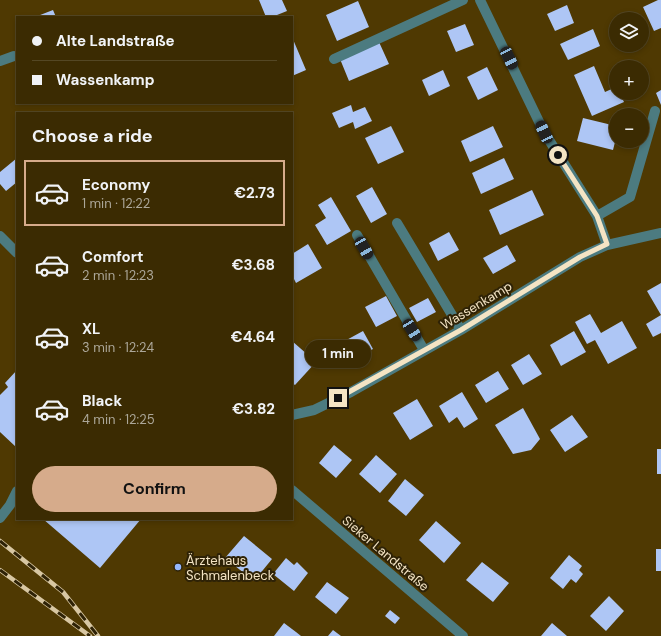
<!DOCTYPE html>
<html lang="en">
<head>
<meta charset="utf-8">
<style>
	body { margin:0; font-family:"DM Sans",sans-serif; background:#463711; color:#f1f3f6; height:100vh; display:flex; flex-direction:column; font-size:15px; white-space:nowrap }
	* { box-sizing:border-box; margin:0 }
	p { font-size:13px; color:#aca799 }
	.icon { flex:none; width:22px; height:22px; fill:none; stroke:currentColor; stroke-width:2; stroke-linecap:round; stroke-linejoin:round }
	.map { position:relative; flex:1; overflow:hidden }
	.sheet { position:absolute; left:16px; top:112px; width:277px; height:408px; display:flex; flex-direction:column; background:#3b2b02; border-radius:0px; box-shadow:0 2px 6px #0003,0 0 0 1px #544724 }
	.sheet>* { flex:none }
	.top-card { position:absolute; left:16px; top:16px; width:277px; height:88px; border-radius:0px; box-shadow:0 2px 6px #0003,0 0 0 1px #544724; display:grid; align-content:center; height:88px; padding:0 16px; background:#3b2b02 }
	.controls { position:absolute; left:609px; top:12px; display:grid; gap:8px }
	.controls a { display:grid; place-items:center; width:40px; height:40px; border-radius:50%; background:#3b2b02; box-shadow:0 2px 6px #0003,0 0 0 1px #544724; font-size:20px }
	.end { position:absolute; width:18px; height:18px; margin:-9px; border:5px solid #f4e4c4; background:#111; box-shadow:0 0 0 2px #111 }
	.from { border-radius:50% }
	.bubble { position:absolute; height:28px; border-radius:14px; background:#3b2b02; box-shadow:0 2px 6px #0003,0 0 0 1px #544724; font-size:13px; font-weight:700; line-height:28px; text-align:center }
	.car { position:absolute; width:12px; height:24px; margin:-12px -6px; border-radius:5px; box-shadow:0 0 3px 1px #0007; background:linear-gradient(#222 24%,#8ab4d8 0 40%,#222 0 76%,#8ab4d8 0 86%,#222 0) }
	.top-card b { display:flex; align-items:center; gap:14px; height:38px; font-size:15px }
	.top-card b+b { border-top:1px solid #544724 }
	.top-card i { width:10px; height:10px; background:#f1f3f6 }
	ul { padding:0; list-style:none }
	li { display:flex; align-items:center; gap:12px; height:66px; margin:0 8px 6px; padding:0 8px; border:2px solid transparent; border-radius:0px }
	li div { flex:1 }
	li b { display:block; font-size:15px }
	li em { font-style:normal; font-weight:700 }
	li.current { border-color:#d6ab8b }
	li>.icon { width:36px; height:36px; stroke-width:1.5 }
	h2 { padding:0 16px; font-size:18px; line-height:48px }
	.cta { display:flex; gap:8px; margin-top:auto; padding:8px 16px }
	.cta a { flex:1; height:46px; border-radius:24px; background:#d6ab8b; color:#111; font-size:16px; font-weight:700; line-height:46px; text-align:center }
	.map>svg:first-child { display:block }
	.building { fill:#aec6f5 }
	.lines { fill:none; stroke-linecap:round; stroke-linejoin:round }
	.minor { stroke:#4c7b80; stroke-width:10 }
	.rail-casing { stroke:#d8c7a3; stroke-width:4.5 }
	.rail { stroke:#2e2206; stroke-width:3; stroke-dasharray:9; stroke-linecap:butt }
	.route { stroke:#f4e4c4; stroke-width:5 }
	.poi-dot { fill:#94b7fd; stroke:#2e2206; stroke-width:1.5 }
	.labels { text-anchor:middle; stroke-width:4; stroke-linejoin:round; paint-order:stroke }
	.street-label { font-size:13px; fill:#f4e4c4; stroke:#2e2206 }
	.poi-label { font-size:13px; fill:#f4e4c4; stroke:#2e2206; text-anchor:start }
</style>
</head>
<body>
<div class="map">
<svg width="661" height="636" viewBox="0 0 661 636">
	<rect width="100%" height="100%" fill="#4f3902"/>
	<path class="building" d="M 259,0 L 282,0 L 287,11 L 272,17 L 266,17 Z
		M 658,0 L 661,0 L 661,28 L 654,31 L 643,7 Z
		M 358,1 L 369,27 L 337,41 L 326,15 Z
		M 567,5 L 574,23 L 555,31 L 547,14 Z
		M 53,10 L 56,17 L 35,17 Z
		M 465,24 L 474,45 L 456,52 L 447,31 Z
		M 593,29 L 600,46 L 568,60 L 560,44 Z
		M 292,37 L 306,70 L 292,76 Z
		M 379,42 L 389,64 L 349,81 L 340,59 Z
		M 594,66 L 605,92 L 616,87 L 616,93 L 620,93 L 624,102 L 592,116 L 574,75 Z
		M 487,67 L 498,90 L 478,100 L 467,77 Z
		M 443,70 L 450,86 L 429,96 L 422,80 Z
		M 661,90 L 661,105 L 656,93 Z
		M 351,105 L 353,112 L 365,107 L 372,121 L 355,129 L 353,122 L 339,128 L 332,113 Z
		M 583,118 L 616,126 L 616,138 L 613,150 L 577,141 Z
		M 391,126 L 404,152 L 378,164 L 365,138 Z
		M 493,126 L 503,147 L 470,162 L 461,141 Z
		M 17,158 L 17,182 L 6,191 L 0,184 L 0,172 Z
		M 504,158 L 514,179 L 481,194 L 472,173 Z
		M 372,187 L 387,214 L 371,223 L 356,196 Z
		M 532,190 L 544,215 L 500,235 L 489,210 Z
		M 331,197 L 351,231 L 327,245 L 315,225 L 326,218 L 318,205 Z
		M 449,232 L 459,250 L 438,261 L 429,243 Z
		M 308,244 L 322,268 L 296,283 L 292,275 L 292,254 Z
		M 507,245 L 516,261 L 493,274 L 483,258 Z
		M 661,283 L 661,333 L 653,337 L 646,324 L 661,315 L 647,291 Z
		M 386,296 L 397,316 L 376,327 L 365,307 Z
		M 428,298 L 436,312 L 417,322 L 409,308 Z
		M 590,314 L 601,333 L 622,321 L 637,348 L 608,364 L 595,340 L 587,344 L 575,322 Z
		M 363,331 L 373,349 L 351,360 L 341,343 Z
		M 574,331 L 586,352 L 561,366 L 550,345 Z
		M 292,341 L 316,362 L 295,385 L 292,383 Z
		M 529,354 L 542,374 L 523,385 L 511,365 Z
		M 17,370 L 17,446 L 16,447 L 0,432 L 0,395 L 8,387 L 5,383 Z
		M 498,371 L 509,389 L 486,403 L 475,385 Z
		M 462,392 L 478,419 L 464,428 L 457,417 L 449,423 L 439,406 Z
		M 417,399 L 433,426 L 410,440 L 393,413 Z
		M 523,408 L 540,439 L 531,450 L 513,454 L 495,425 Z
		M 572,415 L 588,437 L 565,452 L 550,430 Z
		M 334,445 L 352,460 L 336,478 L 319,463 Z
		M 657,449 L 661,449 L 661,474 L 657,474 Z
		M 376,455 L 397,474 L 380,493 L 359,474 Z
		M 405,479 L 424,495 L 406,516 L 388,501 Z
		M 43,519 L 141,519 L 100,568 Z
		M 436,521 L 461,543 L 444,563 L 419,540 Z
		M 244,536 L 272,559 L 254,581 L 225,558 Z
		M 656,549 L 661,549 L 661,571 L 656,571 Z
		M 569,555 L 582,566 L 579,570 L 583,574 L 576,583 L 571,579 L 563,589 L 550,578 Z
		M 286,558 L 294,565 L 297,562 L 308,573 L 294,591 L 273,574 Z
		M 482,562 L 509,583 L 493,602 L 466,580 Z
		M 327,582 L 349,598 L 336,614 L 315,597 Z
		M 609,596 L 624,611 L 606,631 L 590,616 Z
		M 390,610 L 400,618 L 395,624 L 385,616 Z
		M 284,623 L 296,632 L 301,636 L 274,636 Z
		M 552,623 L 567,636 L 541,636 Z
		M 333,630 L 341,636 L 328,636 Z"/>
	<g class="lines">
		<path class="minor" d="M 480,0 L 544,132 L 597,216 L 607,245
			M 334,59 L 463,0
			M 0,61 L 14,56
			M 597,216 L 630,197 L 655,111
			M 397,223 L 461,330
			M 357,235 L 424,350
			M 0,236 L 17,253
			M 292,415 L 314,410 L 351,392 L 461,330 L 580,257 L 607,245 L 661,233
			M 292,490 L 463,636
			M 0,518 L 10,505 L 17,491"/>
		<defs>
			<path id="rail" d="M 0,541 L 63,592 L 98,636
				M 0,570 L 90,636"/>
		</defs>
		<use href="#rail" class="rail-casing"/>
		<use href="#rail" class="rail"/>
	</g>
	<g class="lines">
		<path class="route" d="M 338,398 L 461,330 L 580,257 L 607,244 L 597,216 L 558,155"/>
	</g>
	<circle class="poi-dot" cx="178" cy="567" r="4"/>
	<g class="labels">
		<g class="street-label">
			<text transform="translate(476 305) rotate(-31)" y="5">Wassenkamp</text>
			<text transform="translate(386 553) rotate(40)" y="5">Sieker Landstraße</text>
		</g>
		<g class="poi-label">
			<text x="186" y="565">Ärztehaus<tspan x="186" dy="15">Schmalenbeck</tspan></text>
		</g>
	</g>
</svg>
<div class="controls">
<a><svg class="icon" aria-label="layers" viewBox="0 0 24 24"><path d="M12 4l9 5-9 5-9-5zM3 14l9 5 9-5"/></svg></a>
<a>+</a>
<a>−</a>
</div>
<i class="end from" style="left:558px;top:155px"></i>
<i class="end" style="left:338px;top:398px"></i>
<div class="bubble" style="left:305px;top:340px;width:66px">1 min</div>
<i class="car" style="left:509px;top:58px;rotate:154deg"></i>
<i class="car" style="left:544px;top:132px;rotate:335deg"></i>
<i class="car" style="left:364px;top:248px;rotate:150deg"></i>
<i class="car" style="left:412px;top:330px;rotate:148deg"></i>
<div class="top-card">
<b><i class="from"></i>Alte Landstraße</b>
<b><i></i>Wassenkamp</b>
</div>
<section class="sheet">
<h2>Choose a ride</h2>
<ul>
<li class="current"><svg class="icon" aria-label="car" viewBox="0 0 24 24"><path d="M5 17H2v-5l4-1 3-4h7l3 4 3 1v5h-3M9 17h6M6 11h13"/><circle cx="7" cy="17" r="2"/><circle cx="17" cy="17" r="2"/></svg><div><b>Economy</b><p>1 min · 12:22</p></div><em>€2.73</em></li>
<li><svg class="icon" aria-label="car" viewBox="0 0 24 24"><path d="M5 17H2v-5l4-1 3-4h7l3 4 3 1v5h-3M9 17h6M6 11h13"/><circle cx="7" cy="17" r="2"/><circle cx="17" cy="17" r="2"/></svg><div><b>Comfort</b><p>2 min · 12:23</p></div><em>€3.68</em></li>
<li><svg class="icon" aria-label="car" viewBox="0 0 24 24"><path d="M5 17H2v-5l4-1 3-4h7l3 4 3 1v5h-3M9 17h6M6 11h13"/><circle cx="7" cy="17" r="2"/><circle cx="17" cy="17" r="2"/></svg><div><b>XL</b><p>3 min · 12:24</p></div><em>€4.64</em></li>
<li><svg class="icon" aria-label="car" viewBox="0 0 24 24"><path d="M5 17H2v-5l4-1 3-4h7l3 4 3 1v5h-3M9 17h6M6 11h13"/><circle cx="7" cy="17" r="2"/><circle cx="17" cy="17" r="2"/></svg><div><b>Black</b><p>4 min · 12:25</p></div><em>€3.82</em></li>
</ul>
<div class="cta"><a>Confirm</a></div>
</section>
</div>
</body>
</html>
